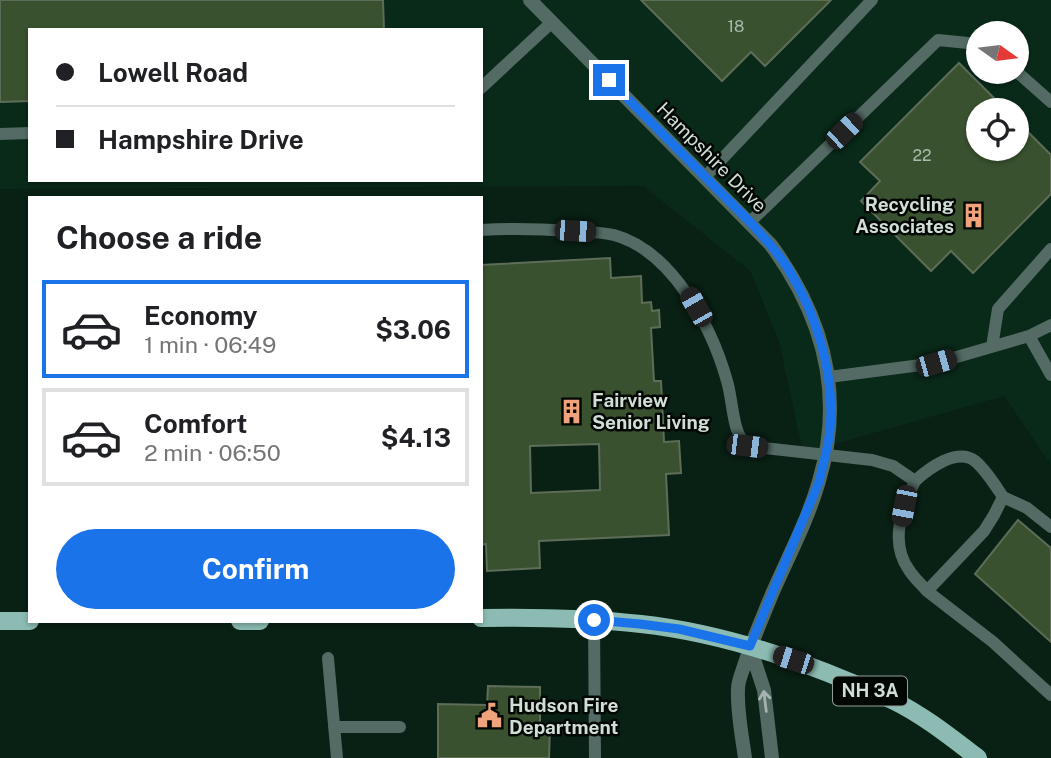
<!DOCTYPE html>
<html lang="en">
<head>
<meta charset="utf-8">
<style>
	body { margin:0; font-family:"Public Sans",sans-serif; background:#f6f6f6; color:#202124; height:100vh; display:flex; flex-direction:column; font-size:26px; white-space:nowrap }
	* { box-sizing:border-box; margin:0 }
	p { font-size:23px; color:#757577 }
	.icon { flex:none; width:38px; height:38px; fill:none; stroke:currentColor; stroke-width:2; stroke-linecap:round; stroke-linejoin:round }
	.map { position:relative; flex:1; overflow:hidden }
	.details { position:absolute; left:28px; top:196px; width:455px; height:427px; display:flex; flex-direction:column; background:#fff; border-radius:0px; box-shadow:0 2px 5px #0004 }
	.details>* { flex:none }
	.banner { position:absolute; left:28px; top:28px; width:455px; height:154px; border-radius:0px; box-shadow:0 2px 5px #0004; display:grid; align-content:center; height:154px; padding:0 28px; background:#fff }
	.needle { width:46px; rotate:104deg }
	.buttons { position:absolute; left:966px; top:21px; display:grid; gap:14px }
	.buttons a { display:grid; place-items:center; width:63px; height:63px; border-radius:50%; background:#fff; box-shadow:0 2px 5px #0004; font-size:35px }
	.end { position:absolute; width:32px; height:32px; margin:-16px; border:9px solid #1a73e8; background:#fff; box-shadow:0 0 0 4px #fff }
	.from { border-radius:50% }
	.car { position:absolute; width:21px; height:42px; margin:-21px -10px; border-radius:9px; box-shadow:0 0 5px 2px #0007; background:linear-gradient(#222 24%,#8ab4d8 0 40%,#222 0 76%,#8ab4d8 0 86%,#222 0) }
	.banner b { display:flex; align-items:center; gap:24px; height:66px; font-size:26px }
	.banner b+b { border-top:2px solid #e0e0e0 }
	.banner i { width:18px; height:18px; background:#202124 }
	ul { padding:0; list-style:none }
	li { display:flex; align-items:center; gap:21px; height:98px; margin:0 14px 10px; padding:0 14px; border:4px solid #e0e0e0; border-radius:0px }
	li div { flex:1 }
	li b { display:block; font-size:26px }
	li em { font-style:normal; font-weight:700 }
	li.on { border-color:#1a73e8 }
	li>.icon { width:63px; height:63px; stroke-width:1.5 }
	h2 { padding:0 28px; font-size:32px; line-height:84px }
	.cta { display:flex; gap:14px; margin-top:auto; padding:14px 28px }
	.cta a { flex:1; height:80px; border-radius:42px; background:#1a73e8; color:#fff; font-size:28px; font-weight:700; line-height:80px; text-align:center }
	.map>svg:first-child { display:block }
	.built { fill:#092919; fill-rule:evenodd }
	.building { fill:#39512f; stroke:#5e6d58; stroke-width:2; fill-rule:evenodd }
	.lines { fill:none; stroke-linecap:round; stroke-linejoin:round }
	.service { stroke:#536a65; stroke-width:12 }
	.minor { stroke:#536a65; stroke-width:14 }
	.primary { stroke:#8bbbb2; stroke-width:18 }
	.oneway { stroke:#a5b5ae }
	.route { stroke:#1a73e8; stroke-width:9 }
	.labels { text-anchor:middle; stroke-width:5; stroke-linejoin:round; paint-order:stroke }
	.number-label { font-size:16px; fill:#abbbac }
	.shield { fill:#020704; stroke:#939e97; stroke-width:2 }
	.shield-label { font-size:18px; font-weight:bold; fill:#d1ded6 }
	.street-label { font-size:19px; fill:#d1ded6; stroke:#020704 }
	.poi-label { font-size:19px; font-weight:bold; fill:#d1ded6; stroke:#020704; text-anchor:start }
</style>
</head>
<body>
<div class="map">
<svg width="1051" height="758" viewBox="0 0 1051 758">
	<rect width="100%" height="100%" fill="#092014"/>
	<path class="built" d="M 0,0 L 1051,0 L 1051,465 L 1004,396 L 803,453 L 779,341 L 750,271 L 643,186 L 0,189 ZM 30,30 L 481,30 L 481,180 L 30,180 ZM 978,33 L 1017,33 L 1017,72 L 978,72 ZM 978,110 L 1017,110 L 1017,149 L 978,149 Z"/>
	<path class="building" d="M 0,0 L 383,0 L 384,30 L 30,30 L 30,101 L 0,102 Z
		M 641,0 L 831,0 L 765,66 L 751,52 L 722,81 Z
		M 959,63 L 1006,110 L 978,110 L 978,149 L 1017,149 L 1017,121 L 1051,155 L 1051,194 L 973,273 L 951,251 L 931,271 L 861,201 L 880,181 L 860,162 Z
		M 610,258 L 611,278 L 641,276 L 642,303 L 651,302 L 652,311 L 659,310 L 660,327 L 651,328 L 654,381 L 661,381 L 664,442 L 679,441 L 681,473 L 666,474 L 669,535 L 539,541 L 540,568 L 487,571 L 486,544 L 481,545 L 481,265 ZM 599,444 L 600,490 L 531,493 L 530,446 Z
		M 1018,520 L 1051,548 L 1051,642 L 975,574 Z
		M 488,686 L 540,687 L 540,727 L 550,727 L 549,758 L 438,758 L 438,704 L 487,705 Z"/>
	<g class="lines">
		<path class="service" d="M 1017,72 L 1051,102
			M 481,88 L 552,22
			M 0,134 L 30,133
			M 705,177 L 872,0
			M 750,222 L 938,40 L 978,44
			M 481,230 C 511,228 542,229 572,231 C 586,232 601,232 614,235 C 673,251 712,328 727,381 C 733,400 732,434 747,446 L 872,460 L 893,466 L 915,481 C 902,509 889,542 909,570 C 914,578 921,584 927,591 L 984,531 L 994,515 L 1003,497 C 995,485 986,470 975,461 C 957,447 928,469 915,481
			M 1029,336 L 1051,375
			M 992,347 L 998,309 L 1051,249
			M 829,377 L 936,363 L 1029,336 L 1051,325
			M 1003,497 L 1027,508 L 1051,527
			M 927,591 L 993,642 L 1051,695
			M 594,620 L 595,758
			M 328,658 L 337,758
			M 334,727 L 400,727"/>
		<path class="minor" d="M 530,0 L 771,245 C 823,316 845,395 819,481 C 808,520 788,557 772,594 C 762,619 751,643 743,669 C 741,675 738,682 738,689 C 737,712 742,736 745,758
			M 750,647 L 764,690 L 772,758"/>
		<path class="primary" d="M 481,618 C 534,617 588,618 641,624 C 713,632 783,654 850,682 C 865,689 880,694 894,701 C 923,715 953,739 978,758
			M 0,621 L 30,621
			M 240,621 L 260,621"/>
	</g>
	<defs><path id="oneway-shaft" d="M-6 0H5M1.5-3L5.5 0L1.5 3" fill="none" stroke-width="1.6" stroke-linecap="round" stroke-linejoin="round" transform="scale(1.75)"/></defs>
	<use class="oneway" href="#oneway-shaft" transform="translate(765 701) rotate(-97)"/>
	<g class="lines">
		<path class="route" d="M 594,620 L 640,624 L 679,629 L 750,646 L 819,482 C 823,465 828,448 830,430 C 835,374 817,314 787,267 C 776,250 763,236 750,222 L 609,80"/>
	</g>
	<defs>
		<symbol id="building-bare" viewBox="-9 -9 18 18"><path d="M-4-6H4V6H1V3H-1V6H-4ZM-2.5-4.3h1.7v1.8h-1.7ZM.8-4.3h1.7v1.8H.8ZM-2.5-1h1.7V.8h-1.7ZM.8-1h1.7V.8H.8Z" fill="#f0a27a" stroke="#020704" stroke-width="2.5" paint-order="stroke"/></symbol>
		<symbol id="civic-bare" viewBox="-9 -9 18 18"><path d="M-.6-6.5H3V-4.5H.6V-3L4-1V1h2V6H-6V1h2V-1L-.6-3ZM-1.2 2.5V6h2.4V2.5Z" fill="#f0a27a" stroke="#020704" stroke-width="2.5" paint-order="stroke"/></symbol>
	</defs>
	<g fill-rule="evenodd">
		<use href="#building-bare" x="956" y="198" width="35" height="35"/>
		<use href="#building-bare" x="554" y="394" width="35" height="35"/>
		<use href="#civic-bare" x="472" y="698" width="35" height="35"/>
	</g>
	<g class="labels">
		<g class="number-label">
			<text x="736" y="32">18</text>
			<text x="922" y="161">22</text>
		</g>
		<rect class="shield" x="833" y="676.5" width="74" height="29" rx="5"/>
		<g class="shield-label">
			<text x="870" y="697">NH 3A</text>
		</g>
		<g class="street-label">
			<text transform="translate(712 157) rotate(45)" y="7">Hampshire Drive</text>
		</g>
		<g class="poi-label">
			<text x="954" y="211" text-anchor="end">Recycling<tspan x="954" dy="22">Associates</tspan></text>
			<text x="592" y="407">Fairview<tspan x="592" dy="22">Senior Living</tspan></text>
			<text x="509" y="712">Hudson Fire<tspan x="509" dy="22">Department</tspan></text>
		</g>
	</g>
</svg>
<div class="buttons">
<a><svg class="needle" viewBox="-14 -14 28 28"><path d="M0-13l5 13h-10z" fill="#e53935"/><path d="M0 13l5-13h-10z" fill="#757577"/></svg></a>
<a><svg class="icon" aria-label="locate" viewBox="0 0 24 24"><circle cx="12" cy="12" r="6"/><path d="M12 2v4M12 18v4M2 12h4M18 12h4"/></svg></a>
</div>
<i class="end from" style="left:594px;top:620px"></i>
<i class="end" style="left:609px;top:80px"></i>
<i class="car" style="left:844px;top:131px;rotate:46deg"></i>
<i class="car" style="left:575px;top:231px;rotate:93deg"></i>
<i class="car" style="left:696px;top:307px;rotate:330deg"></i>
<i class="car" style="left:936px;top:363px;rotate:74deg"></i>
<i class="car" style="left:747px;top:446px;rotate:97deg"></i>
<i class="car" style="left:904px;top:506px;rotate:191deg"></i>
<i class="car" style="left:793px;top:660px;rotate:288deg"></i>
<div class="banner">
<b><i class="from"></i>Lowell Road</b>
<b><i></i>Hampshire Drive</b>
</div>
<section class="details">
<h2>Choose a ride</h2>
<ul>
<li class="on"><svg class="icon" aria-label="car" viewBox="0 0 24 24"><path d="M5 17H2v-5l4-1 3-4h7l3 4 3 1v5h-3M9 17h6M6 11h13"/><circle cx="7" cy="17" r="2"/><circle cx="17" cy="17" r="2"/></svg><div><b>Economy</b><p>1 min · 06:49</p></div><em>$3.06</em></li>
<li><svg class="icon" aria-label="car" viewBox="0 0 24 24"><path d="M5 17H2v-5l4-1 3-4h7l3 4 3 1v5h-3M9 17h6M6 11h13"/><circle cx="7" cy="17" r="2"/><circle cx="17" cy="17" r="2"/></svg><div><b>Comfort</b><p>2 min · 06:50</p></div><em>$4.13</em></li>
</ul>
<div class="cta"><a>Confirm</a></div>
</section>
</div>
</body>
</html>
